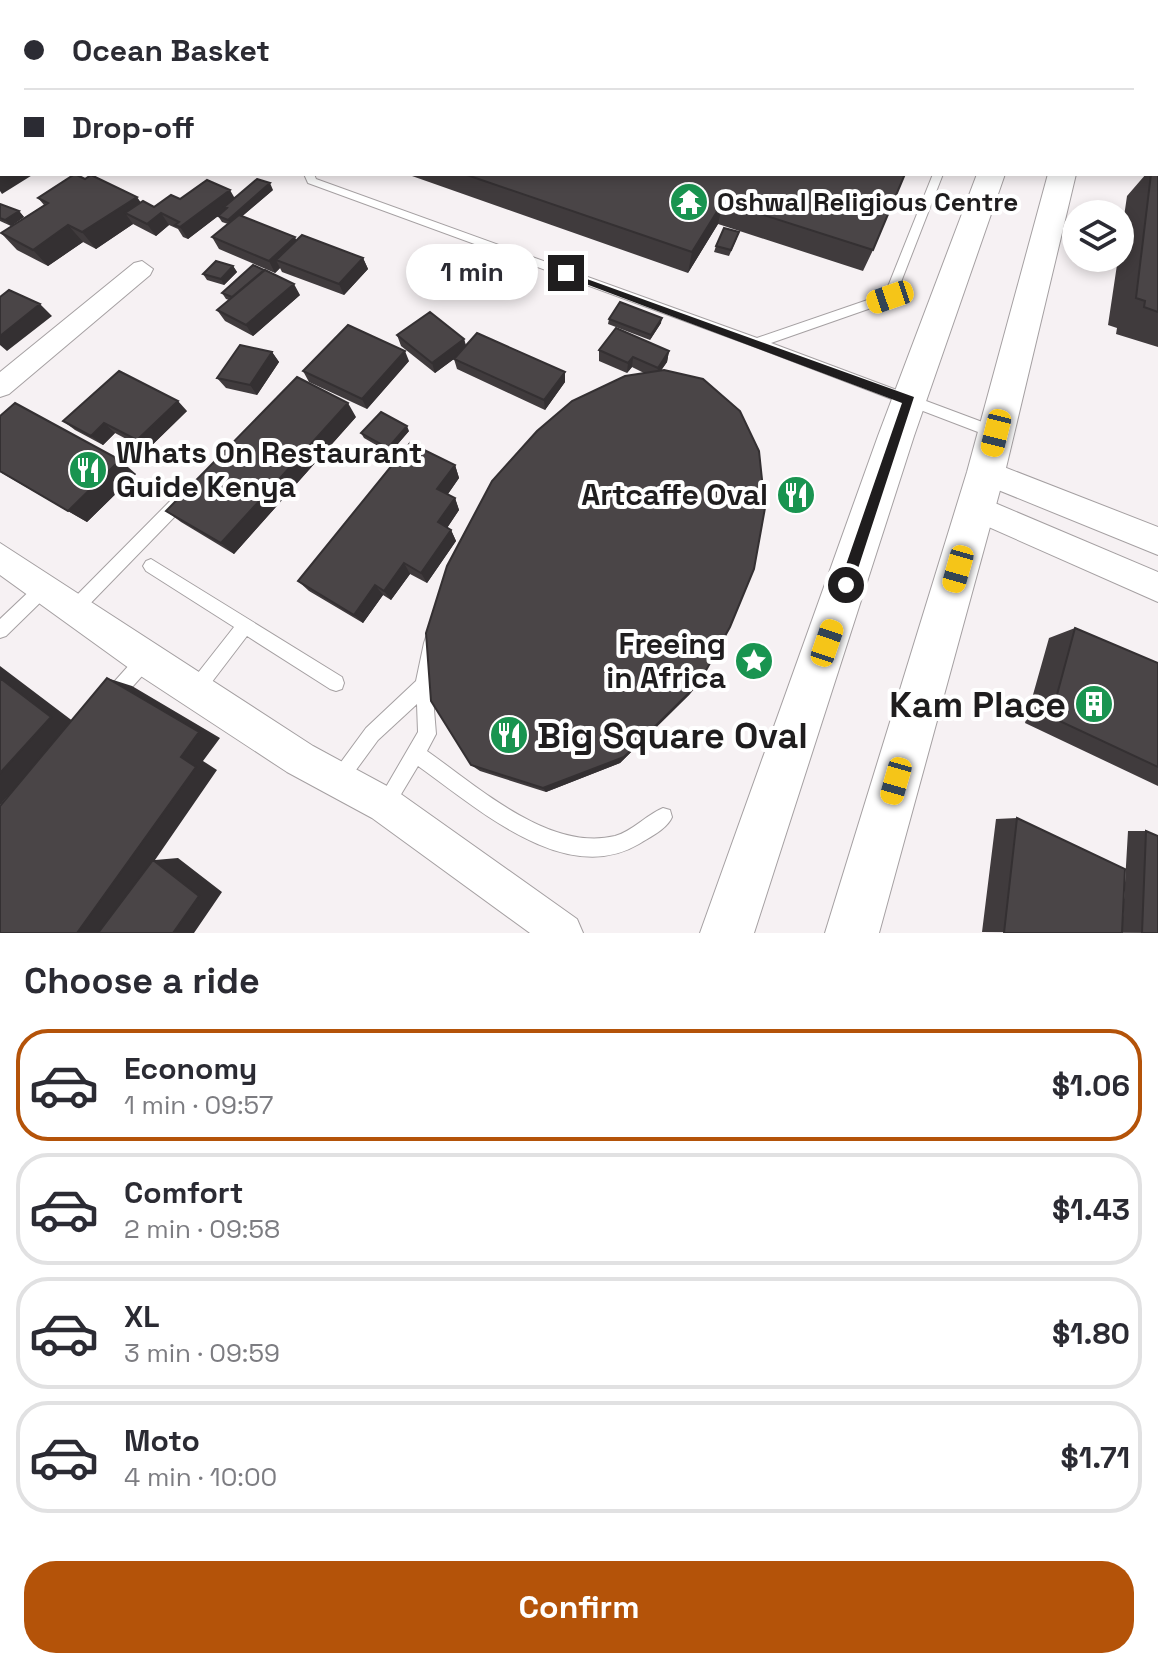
<!DOCTYPE html>
<html lang="en">
<head>
<meta charset="utf-8">
<style>
	body { margin:0; font-family:"Space Grotesk",sans-serif; background:#f7f7f7; color:#2b2b33; height:100vh; display:flex; flex-direction:column; font-size:30px; white-space:nowrap }
	* { box-sizing:border-box; margin:0 }
	p { font-size:26px; color:#7c7c81 }
	.icon { flex:none; width:44px; height:44px; fill:none; stroke:currentColor; stroke-width:2; stroke-linecap:round; stroke-linejoin:round }
	.map { position:relative; height:933px; overflow:hidden }
	.panel { display:flex; flex-direction:column; background:#fff; flex:1 }
	.panel>* { flex:none }
	.guide { position:absolute; left:0px; top:0px; width:1158px; height:176px; box-shadow:0 4px 12px #0003; display:grid; align-content:center; height:176px; padding:0 24px; background:#fff }
	.tools { position:absolute; left:1062px; top:200px; display:grid; gap:16px }
	.tools a { display:grid; place-items:center; width:72px; height:72px; border-radius:50%; background:#fff; box-shadow:0 4px 12px #0003; font-size:40px }
	.end { position:absolute; width:36px; height:36px; margin:-18px; border:10px solid #1f1d1e; background:#fff; box-shadow:0 0 0 4px #fff }
	.from { border-radius:50% }
	.bubble { position:absolute; height:56px; border-radius:28px; background:#fff; box-shadow:0 4px 12px #0003; font-size:26px; font-weight:800; line-height:56px; text-align:center }
	.car { position:absolute; width:24px; height:48px; margin:-24px -12px; border-radius:10px; box-shadow:0 0 6px 2px #0007; background:linear-gradient(#f5c518 24%,#345 0 40%,#f5c518 0 76%,#345 0 86%,#f5c518 0) }
	.guide b { display:flex; align-items:center; gap:28px; height:76px; font-size:30px }
	.guide b+b { border-top:2px solid #e1e1e2 }
	.guide i { width:20px; height:20px; background:#2b2b33 }
	ul { padding:0; list-style:none }
	li { display:flex; align-items:center; gap:24px; height:112px; margin:0 16px 12px; padding:0 8px; border:4px solid #e1e1e2; border-radius:32px }
	li div { flex:1 }
	li b { display:block; font-size:30px }
	li em { font-style:normal; font-weight:800 }
	li.active { border-color:#b45309 }
	li>.icon { width:72px; height:72px; stroke-width:1.5 }
	h2 { padding:0 24px; font-size:36px; line-height:96px }
	.cta { display:flex; gap:16px; margin-top:auto; padding:16px 24px }
	.cta a { flex:1; height:92px; border-radius:32px; background:#b45309; color:#fff; font-size:32px; font-weight:800; line-height:92px; text-align:center }
	.map>svg:first-child { display:block }
	.green { fill:#b5f1c5 }
	.lines { fill:none; stroke-linecap:round; stroke-linejoin:round }
	.lane-casing { stroke:#a5a0a2; stroke-width:2 }
	.street-casing { stroke:#a5a0a2; stroke-width:2 }
	.secondary-casing { stroke:#a5a0a2; stroke-width:2 }
	.lane { fill:#fff; fill-rule:evenodd }
	.street { fill:#fff; fill-rule:evenodd }
	.secondary { fill:#fff; fill-rule:evenodd }
	.wall { fill:#403b3d }
	.shaded-wall { fill:#343032 }
	.building { fill:#4a4547; stroke:#343032; stroke-width:2 }
	.route { fill:#1f1d1e }
	.labels { text-anchor:middle; stroke-width:8; stroke-linejoin:round; paint-order:stroke }
	.far-poi-label { font-size:26px; font-weight:bold; fill:#1f1d1e; stroke:#fff; text-anchor:start }
	.poi-label { font-size:30px; font-weight:bold; fill:#1f1d1e; stroke:#fff; text-anchor:end }
	.near-poi-label { font-size:36px; font-weight:bold; fill:#1f1d1e; stroke:#fff; text-anchor:end }
</style>
</head>
<body>
<div class="map">
<svg width="1158" height="933" viewBox="0 0 1158 933">
	<rect width="100%" height="100%" fill="#f6f1f3"/>
	<path class="green" d="M 0,0 L 415,0 L 2,2 L 2,59 Z"/>
	<g class="lines">
		<defs>
			<path id="lane" d="M 549,0 L 562,0 L 564,2 L 551,2 Z
				M 647,0 L 656,0 L 646,2 Z
				M 882,0 L 891,0 L 893,2 L 884,2 Z
				M 1156,83 L 1158,84 L 1158,90 L 1156,89 Z
				M 2,134 L 2,140 L 0,141 L 0,135 Z
				M 1156,146 L 1158,146 L 1158,153 L 1156,153 Z
				M 304,174 L 314,174 L 316,179 L 757,338 L 885,294 L 933,174 L 943,174 L 894,300 L 771,343 L 1001,429 L 1003,433 L 1001,437 L 991,437 L 753,346 L 308,183 Z
				M 182,493 L 187,494 L 189,499 L 187,504 L 81,613 L 75,616 L 69,613 L 67,608 L 69,603 L 177,494 Z
				M 151,559 L 342,677 L 344,683 L 342,689 L 336,691 L 330,689 L 247,636 L 202,695 L 196,697 L 190,695 L 188,689 L 190,683 L 234,627 L 146,571 L 143,566 L 146,561 Z
				M 44,581 L 50,583 L 52,588 L 50,593 L 6,636 L 0,638 L 0,619 L 38,583 Z
				M 432,635 L 438,637 L 440,643 L 432,685 L 436,734 L 427,751 C 477,786 549,852 615,836 C 633,831 646,815 663,808 L 670,810 L 672,817 C 667,829 650,837 639,844 C 565,888 476,807 418,766 L 391,811 L 385,814 L 379,811 L 376,805 L 379,799 L 418,732 L 417,704 L 378,740 L 345,785 L 339,788 L 333,785 L 330,779 L 333,773 L 366,728 L 416,681 L 424,643 L 426,637 Z
				M 145,652 L 151,654 L 153,660 L 151,666 L 117,704 L 111,706 L 105,704 L 103,698 L 105,692 L 139,654 Z"/>
			<path id="street" d="M 142,261 L 153,269 L 150,275 L 9,394 L 0,397 L 0,372 L 134,263 Z
				M 986,460 L 1158,527 L 1158,555 L 976,481 L 972,472 L 976,463 Z
				M 976,495 L 1158,572 L 1158,602 L 966,517 L 961,508 L 966,499 Z
				M 0,543 L 313,746 L 398,792 L 577,919 L 583,933 L 530,933 L 372,818 L 287,772 L 133,671 L 0,575 Z"/>
			<path id="secondary" d="M 1043,0 L 1065,0 L 1065,2 L 1043,2 Z
				M 1095,0 L 1117,0 L 1117,2 L 1095,2 Z
				M 977,174 L 1005,174 L 914,436 L 754,933 L 700,933 L 878,436 Z
				M 1048,174 L 1076,174 L 1005,472 L 879,933 L 825,933 L 967,472 Z"/>
		</defs>
		<use href="#lane" class="lane-casing"/>
		<use href="#street" class="street-casing"/>
		<use href="#secondary" class="secondary-casing"/>
		<use href="#lane" class="lane"/>
		<use href="#street" class="street"/>
		<use href="#secondary" class="secondary"/>
	</g>
	<path class="wall" d="M 704,0 L 767,0 L 767,2 L 704,2 Z
		M 932,0 L 1024,0 L 1023,2 L 931,2 Z
		M 1158,169 L 1158,347 L 1116,334 L 1117,328 L 1108,325 L 1118,258 L 1120,258 L 1120,244 L 1127,196 L 1146,174 L 1156,174 Z
		M 411,174 L 905,174 L 873,250 L 863,271 L 718,224 L 688,273 L 412,176 Z
		M 273,190 L 242,216 L 296,240 L 363,258 L 368,269 L 344,295 L 282,272 L 280,268 L 275,273 L 219,249 L 212,237 L 228,224 L 222,222 L 218,216 L 188,239 L 183,237 L 178,229 L 169,225 L 156,236 L 133,224 L 96,249 L 83,242 L 48,266 L 17,250 L 1,233 L 44,205 L 38,198 L 154,207 L 180,199 L 234,197 Z
		M 0,204 L 19,211 L 24,217 L 11,226 L 0,221 Z
		M 737,238 L 729,256 L 714,252 L 716,246 Z
		M 233,266 L 237,272 L 224,285 L 207,280 L 203,274 Z
		M 222,293 L 300,295 L 253,336 L 225,321 L 217,310 L 229,300 L 226,299 Z
		M 609,319 L 661,323 L 650,340 L 608,324 Z
		M 397,335 L 464,339 L 466,345 L 565,372 L 565,382 L 545,410 L 457,369 L 454,359 L 435,373 L 401,346 Z
		M 599,350 L 669,351 L 667,362 L 661,370 L 699,683 L 689,695 L 620,763 L 546,792 L 480,771 L 471,765 L 644,373 L 632,367 L 627,373 L 599,361 Z
		M 272,352 L 279,362 L 257,395 L 226,388 L 217,378 Z
		M 409,361 L 367,409 L 309,382 L 303,371 Z
		M 187,411 L 147,450 L 115,433 L 103,445 L 75,430 L 63,421 Z
		M 0,416 L 136,474 L 87,522 L 0,472 Z
		M 356,417 L 234,554 L 181,522 L 166,511 Z
		M 409,431 L 390,453 L 364,438 L 361,433 Z
		M 455,465 L 459,478 L 448,494 L 455,498 L 459,510 L 447,528 L 451,530 L 456,541 L 427,583 L 410,574 L 391,600 L 383,595 L 363,623 L 309,591 L 298,581 Z
		M 1075,628 L 1158,663 L 1158,786 L 1025,723 L 1049,638 Z
		M 1017,818 L 1123,917 L 1128,831 L 1146,831 L 1158,933 L 982,932 L 996,819 Z"/>
	<path class="shaded-wall" d="M 0,80 L 2,83 L 2,99 L 0,100 Z
		M 4,174 L 34,174 L 2,194 L 0,191 L 0,177 Z
		M 270,183 L 273,190 L 231,226 L 228,220 Z
		M 230,190 L 237,202 L 224,207 L 226,210 L 188,239 L 180,227 Z
		M 137,197 L 149,214 L 125,213 L 133,224 L 96,249 L 82,232 Z
		M 723,202 L 718,224 L 688,273 L 692,252 Z
		M 19,211 L 24,217 L 11,226 L 5,220 Z
		M 161,213 L 169,225 L 156,236 L 147,224 Z
		M 68,225 L 83,242 L 48,266 L 33,250 Z
		M 295,237 L 300,249 L 276,260 L 280,268 L 275,273 L 269,261 Z
		M 363,258 L 368,269 L 344,295 L 339,284 Z
		M 233,266 L 237,272 L 224,285 L 221,279 Z
		M 294,284 L 300,295 L 253,336 L 246,325 Z
		M 40,304 L 52,316 L 7,351 L 0,345 L 0,336 Z
		M 662,318 L 661,323 L 650,340 L 651,335 Z
		M 464,339 L 466,350 L 435,373 L 432,363 Z
		M 405,351 L 409,361 L 367,409 L 362,399 Z
		M 669,351 L 667,362 L 656,378 L 658,368 Z
		M 272,352 L 279,362 L 257,395 L 250,385 Z
		M 633,357 L 632,367 L 627,373 L 628,363 Z
		M 565,372 L 565,382 L 545,410 L 544,400 Z
		M 178,401 L 187,411 L 147,450 L 137,440 Z
		M 348,403 L 356,417 L 234,554 L 221,543 Z
		M 104,423 L 115,433 L 103,445 L 91,436 Z
		M 407,426 L 409,431 L 390,453 L 388,448 Z
		M 120,460 L 136,474 L 87,522 L 68,511 Z
		M 455,465 L 459,478 L 443,501 L 437,489 Z
		M 455,498 L 459,510 L 443,534 L 438,522 Z
		M 451,530 L 456,541 L 427,583 L 421,573 Z
		M 404,563 L 410,574 L 391,600 L 384,591 Z
		M 375,585 L 383,595 L 363,623 L 354,615 Z
		M 0,666 L 74,722 L 0,805 Z
		M 107,678 L 132,686 L 220,738 L 203,761 L 217,770 L 155,860 L 178,858 L 222,892 L 194,933 L 77,933 L 181,757 Z
		M 699,683 L 689,695 L 620,763 L 546,792 L 543,788 Z"/>
	<path class="building" d="M 707,0 L 767,0 L 707,2 Z
		M 825,0 L 866,0 L 865,2 L 824,2 Z
		M 933,0 L 975,0 L 985,2 L 932,2 Z
		M 1140,0 L 1158,1 L 1158,8 L 1156,7 L 1156,2 L 1140,2 Z
		M 1156,111 L 1158,111 L 1158,123 L 1156,122 Z
		M 2,138 L 2,174 L 4,174 L 0,177 L 0,139 Z
		M 1156,168 L 1158,169 L 1158,312 L 1144,307 L 1145,301 L 1136,298 L 1151,174 L 1156,174 Z
		M 75,174 L 85,179 L 91,175 L 137,197 L 82,232 L 68,225 L 33,250 L 1,233 L 48,203 L 38,198 Z
		M 464,174 L 905,174 L 873,250 L 723,202 L 692,252 Z
		M 257,179 L 270,183 L 228,220 L 218,216 L 227,208 L 224,207 Z
		M 207,180 L 230,190 L 180,227 L 175,225 L 179,222 L 161,213 L 147,224 L 125,213 L 143,201 L 154,207 L 171,195 L 180,199 Z
		M 0,204 L 19,211 L 5,220 L 0,218 Z
		M 1090,207 L 1110,213 L 1110,214 L 1088,214 Z
		M 239,215 L 295,237 L 269,261 L 212,237 Z
		M 724,228 L 739,232 L 731,250 L 716,246 Z
		M 302,235 L 363,258 L 339,284 L 276,260 Z
		M 216,261 L 233,266 L 221,279 L 203,274 Z
		M 253,265 L 264,270 L 232,297 L 222,293 Z
		M 265,270 L 294,284 L 246,325 L 217,310 Z
		M 9,290 L 40,304 L 0,336 L 0,297 Z
		M 620,302 L 662,318 L 651,335 L 609,319 Z
		M 430,312 L 464,339 L 432,363 L 397,335 Z
		M 348,325 L 405,351 L 362,399 L 303,371 Z
		M 616,328 L 669,351 L 658,368 L 633,357 L 628,363 L 599,350 Z
		M 477,333 L 565,372 L 544,400 L 454,359 Z
		M 240,345 L 272,352 L 250,385 L 217,378 Z
		M 664,370 L 703,379 L 740,411 L 759,451 L 765,508 L 754,569 L 730,627 L 699,683 L 624,757 L 543,788 L 471,765 L 431,701 L 426,633 L 447,566 L 492,481 L 537,431 L 572,401 L 625,376 Z
		M 119,371 L 178,401 L 137,440 L 104,423 L 91,436 L 63,421 Z
		M 297,377 L 348,403 L 221,543 L 166,511 Z
		M 15,403 L 120,460 L 68,511 L 0,471 L 0,416 Z
		M 381,412 L 407,426 L 388,448 L 361,433 Z
		M 410,443 L 455,465 L 437,489 L 455,498 L 438,522 L 451,530 L 421,573 L 404,563 L 384,591 L 375,585 L 354,615 L 298,581 Z
		M 1075,628 L 1158,663 L 1158,767 L 1051,717 Z
		M 0,678 L 51,717 L 0,773 Z
		M 107,678 L 199,732 L 181,757 L 196,767 L 77,933 L 0,933 L 0,806 Z
		M 1017,818 L 1125,869 L 1122,933 L 1004,933 Z
		M 1146,831 L 1158,836 L 1158,933 L 1142,933 Z
		M 153,860 L 199,896 L 173,933 L 98,933 Z"/>
	<path class="route" d="M 562,270 L 914,397 L 851,590 L 841,590 L 839,585 L 902,403 L 562,275 Z"/>
	<defs>
		<symbol id="temple-disc" viewBox="-11 -11 22 22"><circle r="9.5" fill="#199450" stroke="#fff"/><path d="M0-6L5-2H3V0L6.5 2.5H4V6H1.5V3h-3V6H-4V2.5H-6.5L-3 0V-2H-5Z" fill="#fff"/></symbol>
		<symbol id="restaurant-disc" viewBox="-11 -11 22 22"><circle r="9.5" fill="#199450" stroke="#fff"/><path d="M-5-6h1v4h1v-4h1v4h1v-4h1v5L-1.5 .5V6h-2V.5L-5-1ZM5-6V6H3V1.5H1.5Q1.5-4 5-6Z" fill="#fff"/></symbol>
		<symbol id="sight-disc" viewBox="-11 -11 22 22"><circle r="9.5" fill="#199450" stroke="#fff"/><path d="M0-6L1.8-2.2L6-1.7L2.9 1.2L3.7 5.4L0 3.3L-3.7 5.4L-2.9 1.2L-6-1.7L-1.8-2.2Z" fill="#fff"/></symbol>
		<symbol id="building-disc" viewBox="-11 -11 22 22"><circle r="9.5" fill="#199450" stroke="#fff"/><path d="M-4-6H4V6H1V3H-1V6H-4ZM-2.5-4.3h1.7v1.8h-1.7ZM.8-4.3h1.7v1.8H.8ZM-2.5-1h1.7V.8h-1.7ZM.8-1h1.7V.8H.8Z" fill="#fff"/></symbol>
	</defs>
	<g fill-rule="evenodd">
		<use href="#temple-disc" x="667" y="180" width="44" height="44"/>
		<use href="#restaurant-disc" x="66" y="448" width="44" height="44"/>
		<use href="#restaurant-disc" x="774" y="473" width="44" height="44"/>
		<use href="#sight-disc" x="732" y="639" width="44" height="44"/>
		<use href="#building-disc" x="1072" y="682" width="44" height="44"/>
		<use href="#restaurant-disc" x="487" y="713" width="44" height="44"/>
	</g>
	<g class="labels">
		<g class="far-poi-label">
			<text x="717" y="211">Oshwal Religious Centre</text>
		</g>
		<g class="poi-label">
			<text x="116" y="463" text-anchor="start">Whats On Restaurant<tspan x="116" dy="34">Guide Kenya</tspan></text>
			<text x="768" y="505">Artcaffe Oval</text>
			<text x="726" y="654">Freeing<tspan x="726" dy="34">in Africa</tspan></text>
		</g>
		<g class="near-poi-label">
			<text x="1066" y="717">Kam Place</text>
			<text x="537" y="748" text-anchor="start">Big Square Oval</text>
		</g>
	</g>
</svg>
<div class="tools">
<a><svg class="icon" aria-label="layers" viewBox="0 0 24 24"><path d="M12 4l9 5-9 5-9-5zM3 14l9 5 9-5"/></svg></a>
</div>
<i class="end from" style="left:846px;top:585px"></i>
<i class="end" style="left:566px;top:273px"></i>
<div class="bubble" style="left:406px;top:244px;width:132px">1 min</div>
<i class="car" style="left:890px;top:297px;rotate:251deg"></i>
<i class="car" style="left:996px;top:433px;rotate:194deg"></i>
<i class="car" style="left:958px;top:569px;rotate:196deg"></i>
<i class="car" style="left:827px;top:643px;rotate:19deg"></i>
<i class="car" style="left:896px;top:781px;rotate:196deg"></i>
<div class="guide">
<b><i class="from"></i>Ocean Basket</b>
<b><i></i>Drop-off</b>
</div>
</div>
<section class="panel">
<h2>Choose a ride</h2>
<ul>
<li class="active"><svg class="icon" aria-label="car" viewBox="0 0 24 24"><path d="M5 17H2v-5l4-1 3-4h7l3 4 3 1v5h-3M9 17h6M6 11h13"/><circle cx="7" cy="17" r="2"/><circle cx="17" cy="17" r="2"/></svg><div><b>Economy</b><p>1 min · 09:57</p></div><em>$1.06</em></li>
<li><svg class="icon" aria-label="car" viewBox="0 0 24 24"><path d="M5 17H2v-5l4-1 3-4h7l3 4 3 1v5h-3M9 17h6M6 11h13"/><circle cx="7" cy="17" r="2"/><circle cx="17" cy="17" r="2"/></svg><div><b>Comfort</b><p>2 min · 09:58</p></div><em>$1.43</em></li>
<li><svg class="icon" aria-label="car" viewBox="0 0 24 24"><path d="M5 17H2v-5l4-1 3-4h7l3 4 3 1v5h-3M9 17h6M6 11h13"/><circle cx="7" cy="17" r="2"/><circle cx="17" cy="17" r="2"/></svg><div><b>XL</b><p>3 min · 09:59</p></div><em>$1.80</em></li>
<li><svg class="icon" aria-label="car" viewBox="0 0 24 24"><path d="M5 17H2v-5l4-1 3-4h7l3 4 3 1v5h-3M9 17h6M6 11h13"/><circle cx="7" cy="17" r="2"/><circle cx="17" cy="17" r="2"/></svg><div><b>Moto</b><p>4 min · 10:00</p></div><em>$1.71</em></li>
</ul>
<div class="cta"><a>Confirm</a></div>
</section>
</body>
</html>
